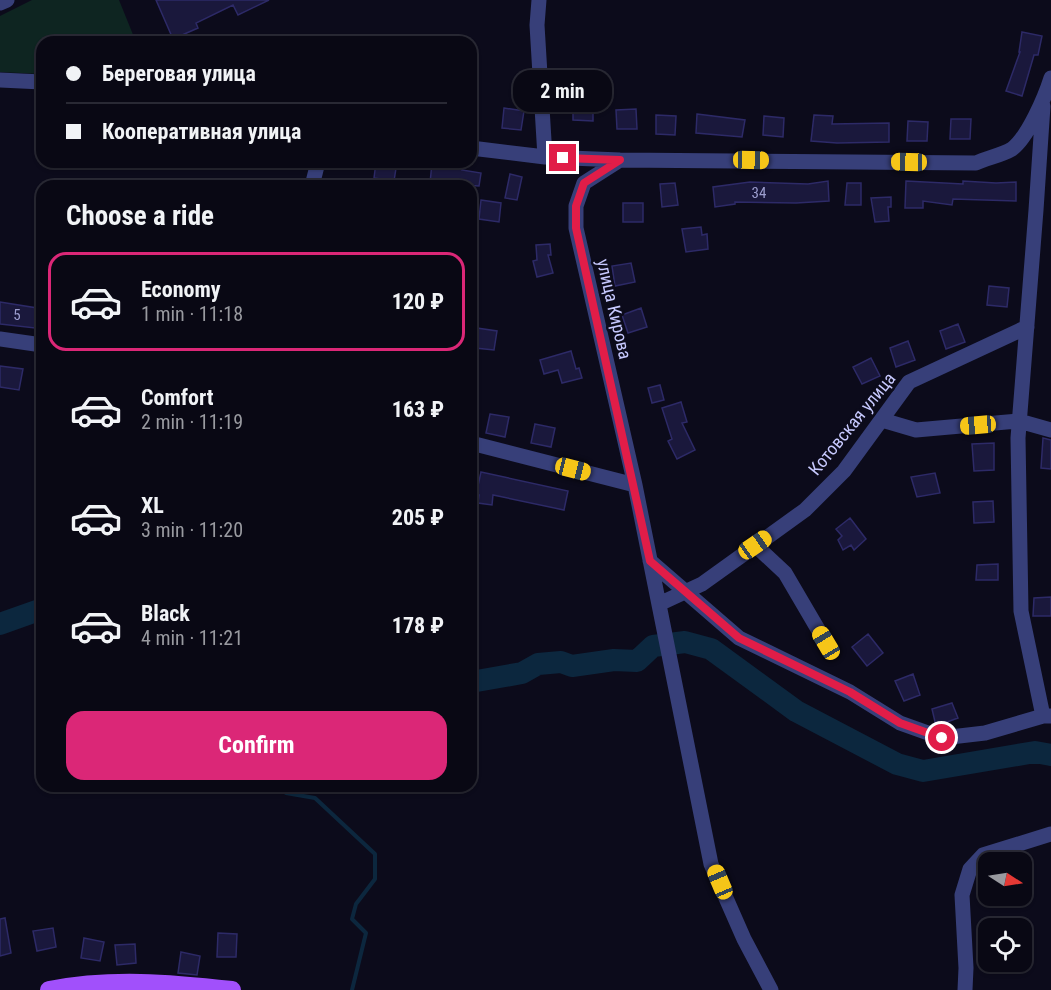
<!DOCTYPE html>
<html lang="en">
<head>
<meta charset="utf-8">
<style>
	body { margin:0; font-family:"Roboto Condensed",sans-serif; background:#12111d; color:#f1f3f6; height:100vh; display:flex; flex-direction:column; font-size:22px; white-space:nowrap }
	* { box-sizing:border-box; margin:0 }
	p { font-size:20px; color:#999aa0 }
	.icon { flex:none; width:33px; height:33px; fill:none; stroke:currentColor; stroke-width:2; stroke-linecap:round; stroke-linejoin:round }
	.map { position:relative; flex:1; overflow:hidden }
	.panel { position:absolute; left:36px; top:180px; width:441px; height:612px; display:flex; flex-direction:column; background:#090814; border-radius:18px; box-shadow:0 2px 4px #0004,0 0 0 2px #292934 }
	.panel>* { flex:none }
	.top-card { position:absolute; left:36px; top:36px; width:441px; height:132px; border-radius:18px; box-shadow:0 2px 4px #0004,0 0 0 2px #292934; display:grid; align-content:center; height:132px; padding:0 30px; background:#090814 }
	.needle { width:39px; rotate:102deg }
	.buttons { position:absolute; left:978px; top:852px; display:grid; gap:12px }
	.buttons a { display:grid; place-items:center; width:54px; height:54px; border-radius:12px; background:#090814; box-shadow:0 2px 4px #0004,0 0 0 2px #292934; font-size:30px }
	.end { position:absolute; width:27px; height:27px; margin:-14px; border:8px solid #e11d48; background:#fff; box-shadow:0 0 0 3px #fff }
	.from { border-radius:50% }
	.bubble { position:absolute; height:42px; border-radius:18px; background:#090814; box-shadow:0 2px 4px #0004,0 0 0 2px #292934; font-size:20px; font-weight:700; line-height:42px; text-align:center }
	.car { position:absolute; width:18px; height:36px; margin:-18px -9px; border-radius:8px; box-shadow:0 0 4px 2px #0007; background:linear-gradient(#f5c518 24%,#345 0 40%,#f5c518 0 76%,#345 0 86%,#f5c518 0) }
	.top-card b { display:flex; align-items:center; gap:21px; height:57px; font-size:22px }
	.top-card b+b { border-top:2px solid #292934 }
	.top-card i { width:15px; height:15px; background:#f1f3f6 }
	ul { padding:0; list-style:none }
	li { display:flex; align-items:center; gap:18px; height:99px; margin:0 12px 9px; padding:0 18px; border:3px solid transparent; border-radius:18px }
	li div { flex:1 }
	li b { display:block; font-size:22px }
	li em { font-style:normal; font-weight:700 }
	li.on { border-color:#db2777 }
	li>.icon { width:54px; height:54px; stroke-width:1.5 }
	h2 { padding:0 30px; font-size:27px; line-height:72px }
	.action { display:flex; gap:12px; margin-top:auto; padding:12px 30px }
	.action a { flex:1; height:69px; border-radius:18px; background:#db2777; color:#fff; font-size:24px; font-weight:700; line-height:69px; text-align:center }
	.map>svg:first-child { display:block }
	.green { fill:#0e2521 }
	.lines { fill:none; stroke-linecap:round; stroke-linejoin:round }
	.stream { stroke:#0c273e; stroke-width:4 }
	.river { stroke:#0c273e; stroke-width:22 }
	.building { fill:#1a183c; stroke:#2d2a67; stroke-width:1.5 }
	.minor { stroke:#373f79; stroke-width:15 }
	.major { stroke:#a150fb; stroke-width:18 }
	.route { stroke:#e11d48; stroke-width:8 }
	.labels { text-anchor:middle; stroke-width:5; stroke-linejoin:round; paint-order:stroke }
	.number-label { font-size:15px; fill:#9c9dce }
	.street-label { font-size:18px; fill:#c7c9fe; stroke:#0c0b1b }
</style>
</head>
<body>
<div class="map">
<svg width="1051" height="990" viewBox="0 0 1051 990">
	<rect width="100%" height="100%" fill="#0c0b1b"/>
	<path class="green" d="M 32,0 L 119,0 L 136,42 L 42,42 L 42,74 L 0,72 L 0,16 Z"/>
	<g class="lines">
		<path class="stream" d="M 277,786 L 286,793 L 315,798 L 375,854 L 375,879 L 356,904 L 352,919 L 366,933 L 352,990"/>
		<path class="river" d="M 0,624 L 42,609
			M 471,682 L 522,673 L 538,664 L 561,662 L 572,666 L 614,660 L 637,661 L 653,646 L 685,642 L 711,649 L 796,711 L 897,764 L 923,771 L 1035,752 L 1051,755"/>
	</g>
	<path class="building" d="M 156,0 L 269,0 L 238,15 L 233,5 L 196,23 L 198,28 L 173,39 Z
		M 1022,32 L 1042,36 L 1038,55 L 1034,55 L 1022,96 L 1006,91 L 1020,52 L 1019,52 Z
		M 576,96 L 593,96 L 593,121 L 573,120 L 573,113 L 564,113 L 565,102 L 575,103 Z
		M 504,108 L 524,111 L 521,130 L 502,128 Z
		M 636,109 L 637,129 L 617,129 L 616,110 Z
		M 697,114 L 745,120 L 742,137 L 696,133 Z
		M 656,115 L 676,116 L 675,135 L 656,134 Z
		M 814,115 L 833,116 L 832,124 L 889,123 L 889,142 L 837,143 L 811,141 Z
		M 764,116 L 784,118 L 783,137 L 763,135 Z
		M 951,119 L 971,119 L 970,139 L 950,139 Z
		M 908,121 L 928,122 L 927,141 L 907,141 Z
		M 376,162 L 397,162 L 394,181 L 374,178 Z
		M 432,163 L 463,168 L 462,170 L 481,173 L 479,186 L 430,183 Z
		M 510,174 L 522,177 L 517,200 L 505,198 Z
		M 828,181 L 829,201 L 796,203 L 735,202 L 735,204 L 715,207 L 713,187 L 750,182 L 808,184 Z
		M 906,181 L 963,184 L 963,181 L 996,183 L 1016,182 L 1016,201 L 953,199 L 952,205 L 923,201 L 923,208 L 905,208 Z
		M 675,183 L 678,205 L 662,207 L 660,184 Z
		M 847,183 L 861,183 L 861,205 L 845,205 Z
		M 891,197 L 891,207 L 888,207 L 889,221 L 875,222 L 871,198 Z
		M 481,200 L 501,203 L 499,222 L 479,219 Z
		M 623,203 L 643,203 L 643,222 L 623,222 Z
		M 701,227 L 702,235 L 707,234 L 708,249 L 686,252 L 682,229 Z
		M 550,244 L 551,255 L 548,255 L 553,273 L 537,277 L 533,261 L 537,260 L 536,245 Z
		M 631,263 L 635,282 L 615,286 L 612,266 Z
		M 989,286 L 1009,288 L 1007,307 L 987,305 Z
		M 0,302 L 37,308 L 35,328 L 0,324 Z
		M 641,308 L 647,327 L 628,333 L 622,315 Z
		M 958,324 L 965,342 L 946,349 L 940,331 Z
		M 477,328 L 497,331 L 494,350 L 475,348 Z
		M 908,341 L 915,360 L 896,367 L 890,348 Z
		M 571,351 L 576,369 L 579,368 L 582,378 L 562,383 L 558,370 L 544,374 L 540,360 Z
		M 871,358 L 880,376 L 862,384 L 853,367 Z
		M 0,366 L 23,369 L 19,390 L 0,387 Z
		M 660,385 L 664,400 L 652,403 L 648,388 Z
		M 681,402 L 687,422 L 682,423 L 695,450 L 677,459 L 668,441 L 672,439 L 662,408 Z
		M 490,414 L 509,417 L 505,437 L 486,433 Z
		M 535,424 L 555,428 L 551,447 L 531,443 Z
		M 1043,438 L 1051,440 L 1051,469 L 1041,468 Z
		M 994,443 L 994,470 L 974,471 L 972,444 Z
		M 481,472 L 568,491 L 564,510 L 493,495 L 492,505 L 478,503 L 479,495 L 476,495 Z
		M 935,473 L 940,493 L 917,497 L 911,477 Z
		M 993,501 L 994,522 L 974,523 L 973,502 Z
		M 850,518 L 866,539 L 854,550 L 851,545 L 843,550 L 838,540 L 842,536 L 836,529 Z
		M 998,564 L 998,580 L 976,580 L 977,565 Z
		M 1051,597 L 1051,616 L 1033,616 L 1034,598 Z
		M 868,634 L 883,653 L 867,666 L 852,647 Z
		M 913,674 L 920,695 L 904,701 L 895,681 Z
		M 952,703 L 958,718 L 936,726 L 932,709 Z
		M 5,918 L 11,953 L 0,956 L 0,919 Z
		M 53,928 L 56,947 L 37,951 L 33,931 Z
		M 218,933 L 237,934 L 236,957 L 217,957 Z
		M 84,938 L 104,942 L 100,961 L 81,958 Z
		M 135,944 L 136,963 L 117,965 L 115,945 Z
		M 181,952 L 200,956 L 197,975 L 178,973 Z"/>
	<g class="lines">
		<path class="minor" d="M 539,0 L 537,25 L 545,157
			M 0,3 L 7,0
			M 0,80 L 42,82
			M 1043,106 L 1036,210 L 1018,438 L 1021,611 L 1043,716
			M 471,148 L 545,157 L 620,160 L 976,163 C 987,158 1002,155 1012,149 C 1028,137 1045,97 1051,78
			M 620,160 L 584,183 L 576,206 L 576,228 L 635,485 L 711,864 L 744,939 L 771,990
			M 312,186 L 318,162
			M 0,339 L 42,345
			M 882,420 L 916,430 L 1019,421 L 1051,430
			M 471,443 L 635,485
			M 755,545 L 785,573 L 826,643
			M 650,561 L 739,638 L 850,692 L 900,723 L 942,738 L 985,733 L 1043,716 L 1051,716
			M 659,604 L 702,584 L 805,510 L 844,471 L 909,382 L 1027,327
			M 965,990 L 966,968 L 962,895 L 970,869 L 983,855 L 1051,834"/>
		<path class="major" d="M 49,990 C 111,978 170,983 232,990"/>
	</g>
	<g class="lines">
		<path class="route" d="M 563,158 L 620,160 L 584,183 L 576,206 L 576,228 L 650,561 L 739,638 L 850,692 L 900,723 L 942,738"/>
	</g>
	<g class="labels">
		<g class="number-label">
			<text x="759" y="198">34</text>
			<text x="17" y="320">5</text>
		</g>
		<g class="street-label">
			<text transform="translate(614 309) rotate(77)" y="6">улица Кирова</text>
			<text transform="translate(852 424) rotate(-51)" y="6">Котовская улица</text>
		</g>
	</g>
</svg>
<div class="buttons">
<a><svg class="needle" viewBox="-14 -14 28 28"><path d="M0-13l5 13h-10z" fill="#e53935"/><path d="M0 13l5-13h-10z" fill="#999aa0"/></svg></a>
<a><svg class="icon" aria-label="locate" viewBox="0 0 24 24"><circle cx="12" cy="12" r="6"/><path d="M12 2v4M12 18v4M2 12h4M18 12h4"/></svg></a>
</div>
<i class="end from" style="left:942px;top:738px"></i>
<i class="end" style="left:563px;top:158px"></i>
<div class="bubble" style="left:513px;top:70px;width:99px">2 min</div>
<i class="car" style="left:751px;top:160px;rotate:91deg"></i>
<i class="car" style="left:909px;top:162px;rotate:271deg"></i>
<i class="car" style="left:978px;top:425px;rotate:265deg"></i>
<i class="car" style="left:573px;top:469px;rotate:104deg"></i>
<i class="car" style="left:755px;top:545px;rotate:55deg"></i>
<i class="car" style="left:826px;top:643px;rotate:329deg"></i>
<i class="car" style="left:720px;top:882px;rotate:337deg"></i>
<div class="top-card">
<b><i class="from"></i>Береговая улица</b>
<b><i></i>Кооперативная улица</b>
</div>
<section class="panel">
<h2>Choose a ride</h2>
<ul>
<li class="on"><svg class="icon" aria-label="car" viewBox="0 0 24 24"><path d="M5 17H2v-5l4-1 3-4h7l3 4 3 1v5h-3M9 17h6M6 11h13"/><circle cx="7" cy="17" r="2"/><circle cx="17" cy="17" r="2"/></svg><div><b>Economy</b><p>1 min · 11:18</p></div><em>120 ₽</em></li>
<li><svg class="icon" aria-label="car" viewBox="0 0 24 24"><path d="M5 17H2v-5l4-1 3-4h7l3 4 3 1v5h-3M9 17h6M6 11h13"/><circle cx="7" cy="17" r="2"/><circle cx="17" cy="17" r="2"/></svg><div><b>Comfort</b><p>2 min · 11:19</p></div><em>163 ₽</em></li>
<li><svg class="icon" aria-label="car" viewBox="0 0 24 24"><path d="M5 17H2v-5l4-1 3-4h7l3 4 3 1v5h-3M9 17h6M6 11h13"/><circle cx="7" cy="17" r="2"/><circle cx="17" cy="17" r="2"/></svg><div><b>XL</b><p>3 min · 11:20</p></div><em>205 ₽</em></li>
<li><svg class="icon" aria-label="car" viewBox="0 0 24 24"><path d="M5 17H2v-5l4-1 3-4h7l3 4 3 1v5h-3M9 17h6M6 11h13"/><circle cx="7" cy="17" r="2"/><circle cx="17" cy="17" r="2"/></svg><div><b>Black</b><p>4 min · 11:21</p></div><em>178 ₽</em></li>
</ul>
<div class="action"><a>Confirm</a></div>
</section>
</div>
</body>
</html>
